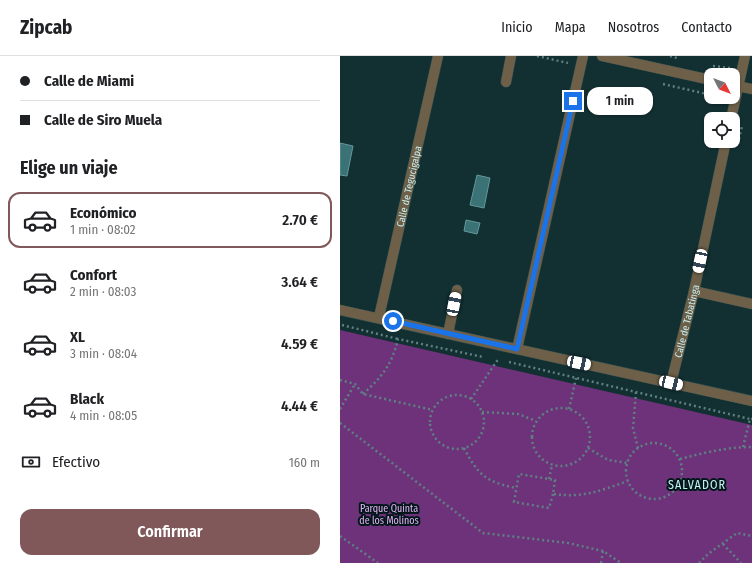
<!DOCTYPE html>
<html lang="es">
<head>
<meta charset="utf-8">
<style>
	body { margin:0; font-family:"Fira Sans Condensed",sans-serif; background:#f2f2f2; color:#202124; height:100vh; display:flex; flex-direction:column; font-size:15px; white-space:nowrap }
	* { box-sizing:border-box; margin:0 }
	p { font-size:13px; color:#757577 }
	.icon { flex:none; width:22px; height:22px; fill:none; stroke:currentColor; stroke-width:2; stroke-linecap:round; stroke-linejoin:round }
	.map { position:relative; flex:1; overflow:hidden }
	.side { display:flex; flex-direction:column; background:#fff; width:340px }
	.side>* { flex:none }
	.hud { display:grid; align-content:center; height:88px; padding:0 20px; background:#fff }
	.needle { width:26px; rotate:132deg }
	.buttons { position:absolute; left:364px; top:12px; display:grid; gap:8px }
	.buttons a { display:grid; place-items:center; width:36px; height:36px; border-radius:8px; background:#fff; box-shadow:0 1px 3px #0004; font-size:20px }
	.end { position:absolute; width:18px; height:18px; margin:-9px; border:5px solid #1a73e8; background:#fff; box-shadow:0 0 0 2px #fff }
	.from { border-radius:50% }
	.bubble { position:absolute; height:28px; border-radius:12px; background:#fff; box-shadow:0 1px 3px #0004; font-size:13px; font-weight:600; line-height:28px; text-align:center }
	.car { position:absolute; width:12px; height:24px; margin:-12px -6px; border-radius:5px; box-shadow:0 0 3px 1px #0007; background:linear-gradient(#fff 24%,#345 0 40%,#fff 0 76%,#345 0 86%,#fff 0) }
	.hud b { display:flex; align-items:center; gap:14px; height:38px; font-size:15px }
	.hud b+b { border-top:1px solid #e0e0e0 }
	.hud i { width:10px; height:10px; background:#202124 }
	ul { padding:0; list-style:none }
	li { display:flex; align-items:center; gap:12px; height:56px; margin:0 8px 6px; padding:0 12px; border:2px solid transparent; border-radius:12px }
	li div { flex:1 }
	li b { display:block; font-size:15px }
	li em { font-style:normal; font-weight:600 }
	li.selected { border-color:#805859 }
	li>.icon { width:36px; height:36px; stroke-width:1.5 }
	h2 { padding:0 20px; font-size:18px; line-height:48px }
	.pay { display:flex; align-items:center; gap:10px; height:44px; padding:0 20px; font-size:15px }
	.pay p { margin-inline-start:auto }
	.button { display:flex; gap:8px; margin-top:auto; padding:8px 20px }
	.button a { flex:1; height:46px; border-radius:12px; background:#805859; color:#fff; font-size:16px; font-weight:600; line-height:46px; text-align:center }
	header { display:flex; align-items:center; gap:24px; box-sizing:border-box; height:56px; padding:0 20px; background:#fff; border-bottom:1px solid #e0e0e0 }
	header strong { font-size:19px }
	nav { display:flex; gap:22px; margin-inline-start:auto; font-size:14px }
	main { display:flex; flex:1; min-height:0 }
	.map>svg:first-child { display:block }
	.green { fill:#6e327b }
	.water { fill:#3a7276; stroke:#64989c }
	.lines { fill:none; stroke-linecap:round; stroke-linejoin:round }
	.minor-casing { stroke:#2f4e50; stroke-width:11 }
	.path { stroke:#5e8082; stroke-width:2.5; stroke-dasharray:2 3; stroke-linecap:butt }
	.minor { stroke:#6d5f48; stroke-width:10 }
	.route { stroke:#1a73e8; stroke-width:5 }
	.labels { text-anchor:middle; stroke-width:4; stroke-linejoin:round; paint-order:stroke }
	.street-label { font-size:10px; fill:#c7f1f3; stroke:#001719 }
	.park-label { font-size:10px; fill:#e8b2f4; stroke:#001719 }
	.quarter-label { font-size:12px; letter-spacing:1px; fill:#c7f1f3; stroke:#001719 }
</style>
</head>
<body>
<header>
<strong>Zipcab</strong>
<nav><a>Inicio</a><a>Mapa</a><a>Nosotros</a><a>Contacto</a></nav>
</header>
<main>
<section class="side">
<div class="hud">
<b><i class="from"></i>Calle de Miami</b>
<b><i></i>Calle de Siro Muela</b>
</div>
<h2>Elige un viaje</h2>
<ul>
<li class="selected"><svg class="icon" aria-label="car" viewBox="0 0 24 24"><path d="M5 17H2v-5l4-1 3-4h7l3 4 3 1v5h-3M9 17h6M6 11h13"/><circle cx="7" cy="17" r="2"/><circle cx="17" cy="17" r="2"/></svg><div><b>Económico</b><p>1 min · 08:02</p></div><em>2.70 €</em></li>
<li><svg class="icon" aria-label="car" viewBox="0 0 24 24"><path d="M5 17H2v-5l4-1 3-4h7l3 4 3 1v5h-3M9 17h6M6 11h13"/><circle cx="7" cy="17" r="2"/><circle cx="17" cy="17" r="2"/></svg><div><b>Confort</b><p>2 min · 08:03</p></div><em>3.64 €</em></li>
<li><svg class="icon" aria-label="car" viewBox="0 0 24 24"><path d="M5 17H2v-5l4-1 3-4h7l3 4 3 1v5h-3M9 17h6M6 11h13"/><circle cx="7" cy="17" r="2"/><circle cx="17" cy="17" r="2"/></svg><div><b>XL</b><p>3 min · 08:04</p></div><em>4.59 €</em></li>
<li><svg class="icon" aria-label="car" viewBox="0 0 24 24"><path d="M5 17H2v-5l4-1 3-4h7l3 4 3 1v5h-3M9 17h6M6 11h13"/><circle cx="7" cy="17" r="2"/><circle cx="17" cy="17" r="2"/></svg><div><b>Black</b><p>4 min · 08:05</p></div><em>4.44 €</em></li>
</ul>
<div class="pay"><svg class="icon" aria-label="cash" viewBox="0 0 24 24"><path d="M3 7h18v10H3z"/><circle cx="12" cy="12" r="2"/></svg>Efectivo<p>160 m</p></div>
<div class="button"><a>Confirmar</a></div>
</section>
<div class="map">
<svg width="412" height="507" viewBox="0 0 412 507">
	<rect width="100%" height="100%" fill="#122f31"/>
	<path class="green" d="M 0,274 L 412,369 L 412,507 L 0,507 Z"/>
	<path class="water" d="M 0,87 L 13,90 L 7,120 L 0,119 Z
		M 137,119 L 150,122 L 144,152 L 130,149 Z
		M 126,164 L 140,167 L 137,178 L 124,175 Z"/>
	<g class="lines">
		<defs>
			<g id="minor">
				<path d="M 262,0 L 371,24"/>
				<path d="M 166,26 L 171,0"/>
				<path d="M 393,29 L 412,33"/>
				<path d="M 391,63 L 405,0"/>
				<path d="M 354,235 L 412,248"/>
				<path d="M 0,254 L 412,345"/>
				<path id="s1" d="M 39,261 L 98,0"/>
				<path d="M 108,278 L 117,234"/>
				<path d="M 177,293 L 243,0"/>
				<path id="s2" d="M 331,327 L 354,235 L 386,85"/>
			</g>
		</defs>
		<use href="#minor" class="minor-casing"/>
		<path class="path" d="M 197,0 L 228,7
			M 330,0 L 337,2
			M 373,10 L 390,12
			M 323,28 L 371,39
			M 399,83 L 402,70
			M 2,269 L 58,283
			M 169,306 L 410,363
			M 0,324 L 15,328 L 23,338 L 93,354
			M 296,336 L 293,372 L 298,392
			M 23,338 C 43,320 52,308 58,283 L 143,301
			M90 366a27 27 0 1 1 54 0a27 27 0 1 1-54 0Z
			M 131,343 L 159,302
			M192 381a29 29 0 1 1 58 0a29 29 0 1 1-58 0Z
			M 0,353 L 15,328
			M 229,353 L 236,322
			M 142,356 L 178,358 L 196,365
			M 0,367 L 143,477 L 228,487 L 263,495
			M286 415a28 28 0 1 1 56 0a28 28 0 1 1-56 0Z
			M 403,391 L 410,363 L 412,363
			M 124,392 C 138,419 146,426 176,432
			M 248,392 L 268,404 L 288,407
			M 340,403 C 363,397 387,391 412,391
			M 209,423 L 212,409
			M 213,438 L 209,452 L 174,446 L 179,418 L 215,424 L 213,438 C 244,442 259,435 288,425
			M 0,480 L 38,507
			M 383,488 L 401,507
			M 261,507 L 263,495 L 281,507
			M 359,507 L 368,498 L 397,477 L 412,480"/>
		<use href="#minor" class="minor"/>
	</g>
	<g class="lines">
		<path class="route" d="M 53,265 L 177,293 L 233,45"/>
	</g>
	<g class="labels">
		<g class="street-label">
			<text dy="4" stroke="none"><textPath href="#s1" startOffset="134">Calle de Tegucigalpa</textPath></text>
			<text dy="4" stroke="none"><textPath href="#s2" startOffset="64">Calle de Tabatinga</textPath></text>
		</g>
		<g class="park-label">
			<text x="49" y="456">Parque Quinta<tspan x="49" dy="12">de los Molinos</tspan></text>
		</g>
		<g class="quarter-label">
			<text x="357" y="433">SALVADOR</text>
		</g>
	</g>
</svg>
<div class="buttons">
<a><svg class="needle" viewBox="-14 -14 28 28"><path d="M0-13l5 13h-10z" fill="#e53935"/><path d="M0 13l5-13h-10z" fill="#757577"/></svg></a>
<a><svg class="icon" aria-label="locate" viewBox="0 0 24 24"><circle cx="12" cy="12" r="6"/><path d="M12 2v4M12 18v4M2 12h4M18 12h4"/></svg></a>
</div>
<i class="end from" style="left:53px;top:265px"></i>
<i class="end" style="left:233px;top:45px"></i>
<div class="bubble" style="left:247px;top:31px;width:66px">1 min</div>
<i class="car" style="left:360px;top:205px;rotate:192deg"></i>
<i class="car" style="left:114px;top:248px;rotate:11deg"></i>
<i class="car" style="left:239px;top:307px;rotate:102deg"></i>
<i class="car" style="left:331px;top:327px;rotate:103deg"></i>
</div>
</main>
</body>
</html>
